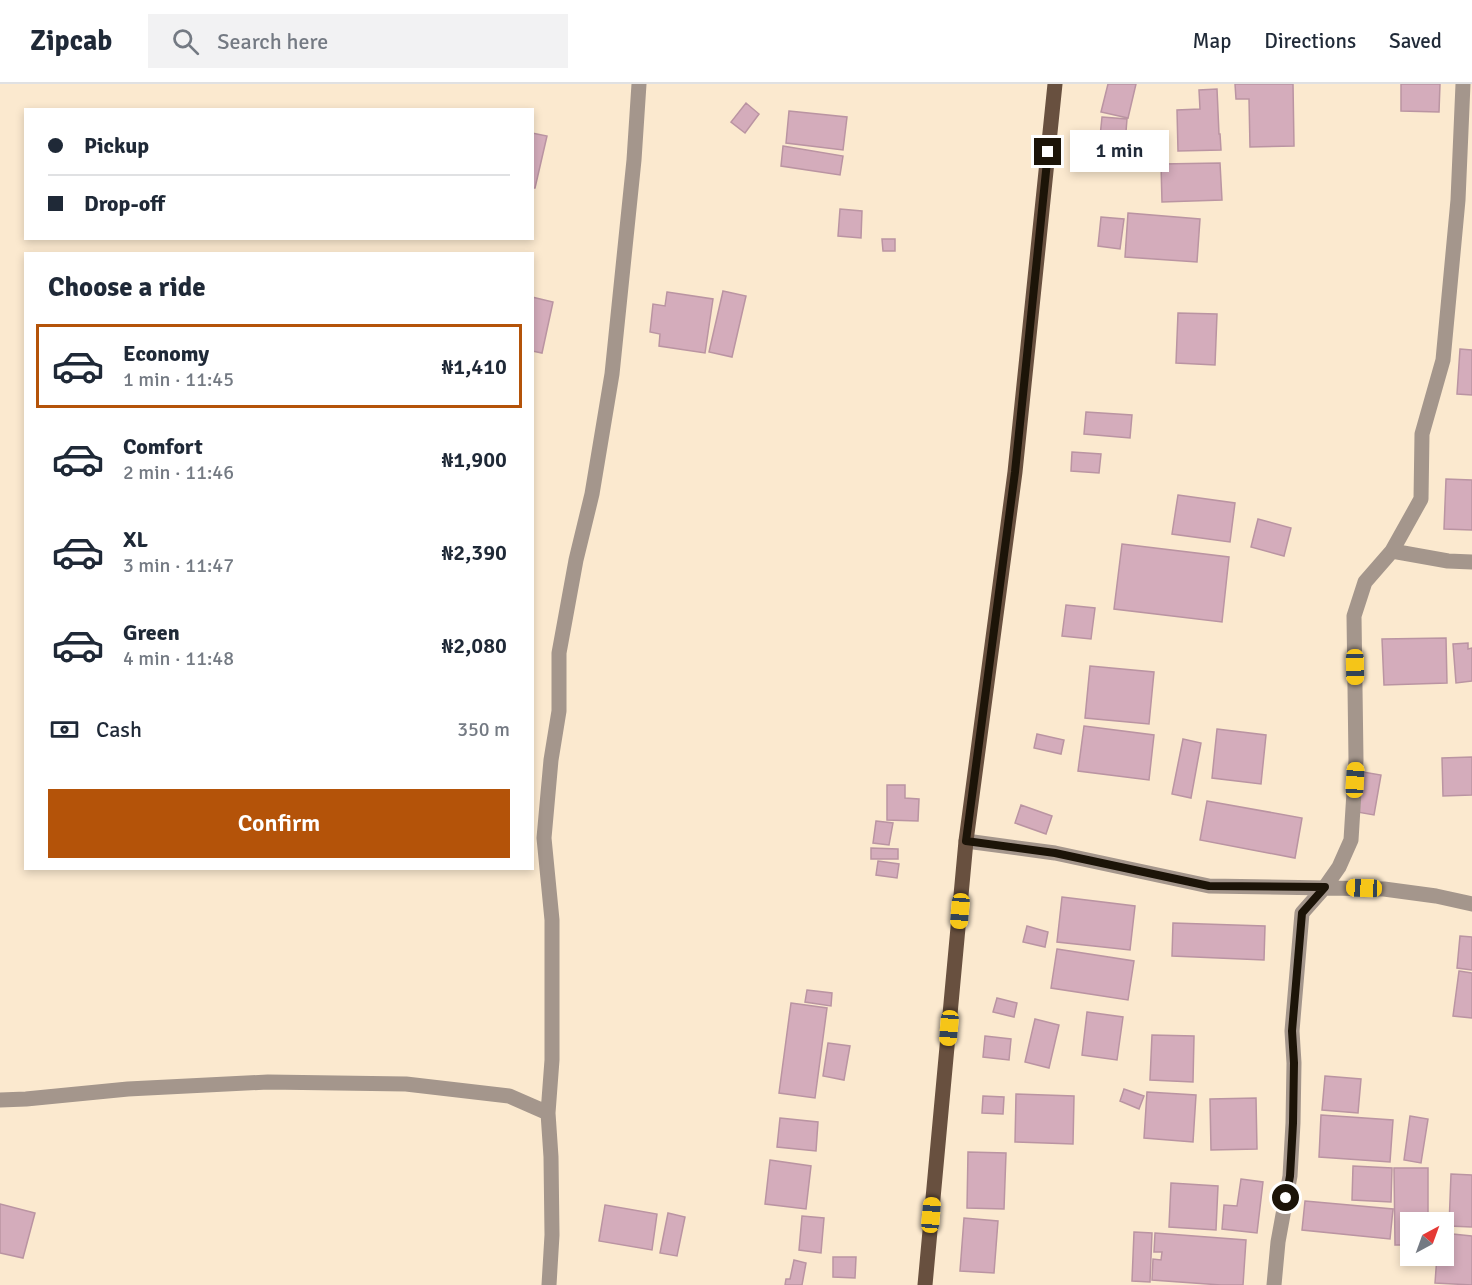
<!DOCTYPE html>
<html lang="en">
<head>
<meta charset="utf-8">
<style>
	body { margin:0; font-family:Signika,sans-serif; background:#f2f2f3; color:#1f2937; height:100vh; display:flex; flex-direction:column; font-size:22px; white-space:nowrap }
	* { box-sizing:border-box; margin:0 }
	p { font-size:20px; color:#747a83 }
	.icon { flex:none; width:33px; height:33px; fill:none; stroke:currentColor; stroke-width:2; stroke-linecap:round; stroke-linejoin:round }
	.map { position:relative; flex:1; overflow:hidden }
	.sheet { position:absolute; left:24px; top:168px; width:510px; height:618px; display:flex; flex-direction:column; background:#fff; border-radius:0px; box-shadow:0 3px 9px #0003 }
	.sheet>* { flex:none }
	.hud { position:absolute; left:24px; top:24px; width:510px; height:132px; border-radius:0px; box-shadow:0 3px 9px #0003; display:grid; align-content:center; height:132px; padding:0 24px; background:#fff }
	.needle { width:39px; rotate:41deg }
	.fabs { position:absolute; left:1400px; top:1128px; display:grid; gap:12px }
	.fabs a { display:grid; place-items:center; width:54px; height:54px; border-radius:0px; background:#fff; box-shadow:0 3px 9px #0003; font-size:30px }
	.end { position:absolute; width:27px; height:27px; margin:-14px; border:8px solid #1c1408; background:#fff; box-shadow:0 0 0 3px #fff }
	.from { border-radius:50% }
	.bubble { position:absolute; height:42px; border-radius:0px; background:#fff; box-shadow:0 3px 9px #0003; font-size:20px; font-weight:600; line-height:42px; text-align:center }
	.car { position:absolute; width:18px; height:36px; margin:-18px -9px; border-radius:8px; box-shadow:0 0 4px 2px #0007; background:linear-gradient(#f5c518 24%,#345 0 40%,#f5c518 0 76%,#345 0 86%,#f5c518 0) }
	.hud b { display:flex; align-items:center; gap:21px; height:57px; font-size:22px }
	.hud b+b { border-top:2px solid #e0e1e3 }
	.hud i { width:15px; height:15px; background:#1f2937 }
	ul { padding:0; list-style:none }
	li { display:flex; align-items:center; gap:18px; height:84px; margin:0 12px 9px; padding:0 12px; border:3px solid transparent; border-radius:0px }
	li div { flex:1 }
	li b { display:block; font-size:22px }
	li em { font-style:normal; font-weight:600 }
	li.active { border-color:#b45309 }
	li>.icon { width:54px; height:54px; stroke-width:1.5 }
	h2 { padding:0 24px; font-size:27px; line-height:72px }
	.pay { display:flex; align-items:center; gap:15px; height:66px; padding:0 24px; font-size:22px }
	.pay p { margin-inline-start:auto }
	.primary-button { display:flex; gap:12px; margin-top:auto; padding:12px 24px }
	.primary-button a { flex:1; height:69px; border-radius:0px; background:#b45309; color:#fff; font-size:24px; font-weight:600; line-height:69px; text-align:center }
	header { display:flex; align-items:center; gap:36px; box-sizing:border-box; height:84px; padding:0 30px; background:#fff; border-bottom:2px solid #e0e1e3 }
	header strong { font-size:28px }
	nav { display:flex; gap:33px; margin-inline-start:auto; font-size:21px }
	.search { width:420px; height:54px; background:#f2f2f3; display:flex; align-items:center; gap:15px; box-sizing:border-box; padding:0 21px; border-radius:0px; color:#747a83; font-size:22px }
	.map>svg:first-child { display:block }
	.building { fill:#d4acbb; stroke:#ba94a2; stroke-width:1.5 }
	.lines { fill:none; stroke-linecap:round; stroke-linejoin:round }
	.minor { stroke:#a4968c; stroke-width:15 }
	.primary { stroke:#68503f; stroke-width:15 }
	.route { stroke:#1c1408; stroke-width:8 }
</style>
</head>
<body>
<header>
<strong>Zipcab</strong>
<div class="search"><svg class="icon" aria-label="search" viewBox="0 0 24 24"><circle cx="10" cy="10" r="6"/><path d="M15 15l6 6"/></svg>Search here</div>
<nav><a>Map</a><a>Directions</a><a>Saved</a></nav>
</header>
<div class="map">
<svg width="1472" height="1201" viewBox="0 0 1472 1201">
	<rect width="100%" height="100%" fill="#fbe9cf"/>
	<path class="building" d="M 1108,0 L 1136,0 L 1128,34 L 1101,28 Z
		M 1235,0 L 1293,0 L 1294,62 L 1250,63 L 1249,15 L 1236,15 Z
		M 1401,0 L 1440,0 L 1439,28 L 1401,27 Z
		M 1217,5 L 1219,50 L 1220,50 L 1221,66 L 1178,67 L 1177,26 L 1200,25 L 1199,6 Z
		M 746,19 L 759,30 L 745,49 L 731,38 Z
		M 789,27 L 847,33 L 843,66 L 786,59 Z
		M 1102,33 L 1127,35 L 1123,85 L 1097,82 Z
		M 532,49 L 547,52 L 535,104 L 532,104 Z
		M 783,62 L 843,72 L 840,91 L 781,82 Z
		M 1220,79 L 1222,116 L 1162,118 L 1161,80 Z
		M 840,125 L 862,127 L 861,154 L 838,152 Z
		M 1128,129 L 1200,135 L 1197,178 L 1125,173 Z
		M 1101,133 L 1124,135 L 1120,165 L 1098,162 Z
		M 882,155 L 895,155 L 895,167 L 883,167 Z
		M 723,207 L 746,212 L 732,273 L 709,268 Z
		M 667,208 L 713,215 L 705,269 L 659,262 L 660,250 L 650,248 L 653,220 L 665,222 Z
		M 532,213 L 553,218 L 542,269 L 532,267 Z
		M 1178,229 L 1217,230 L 1215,281 L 1176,279 Z
		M 1460,265 L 1472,266 L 1472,311 L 1457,310 Z
		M 1086,328 L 1132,331 L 1130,354 L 1084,350 Z
		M 1072,368 L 1101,370 L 1099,389 L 1071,387 Z
		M 1446,395 L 1472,396 L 1472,446 L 1444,445 Z
		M 1178,411 L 1235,419 L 1230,458 L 1172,450 Z
		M 1258,435 L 1291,444 L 1284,472 L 1251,463 Z
		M 1122,460 L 1229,473 L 1222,538 L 1114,525 Z
		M 1066,521 L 1095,524 L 1091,555 L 1062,552 Z
		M 1446,554 L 1447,599 L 1384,601 L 1382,555 Z
		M 1468,559 L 1468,565 L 1472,564 L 1472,597 L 1456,599 L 1453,560 Z
		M 1090,582 L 1154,588 L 1149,640 L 1085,634 Z
		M 1084,642 L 1154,651 L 1149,696 L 1078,687 Z
		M 1217,645 L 1266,651 L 1261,700 L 1212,694 Z
		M 1037,650 L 1064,656 L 1061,670 L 1034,664 Z
		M 1183,655 L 1201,659 L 1191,714 L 1172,710 Z
		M 1472,673 L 1472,711 L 1443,712 L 1442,674 Z
		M 1363,688 L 1381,691 L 1374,731 L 1357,728 Z
		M 887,701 L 905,701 L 905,714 L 919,715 L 918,737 L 887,736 Z
		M 1207,717 L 1302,734 L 1295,774 L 1200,756 Z
		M 1021,721 L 1052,732 L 1046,750 L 1015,739 Z
		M 876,737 L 893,739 L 889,761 L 873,759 Z
		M 871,764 L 898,765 L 898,775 L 871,775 Z
		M 878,777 L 899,780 L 897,794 L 876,791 Z
		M 1062,813 L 1135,822 L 1130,866 L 1057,858 Z
		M 1173,839 L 1265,842 L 1264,876 L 1172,872 Z
		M 1027,842 L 1048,848 L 1045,863 L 1023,858 Z
		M 1460,852 L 1472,853 L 1472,886 L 1457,884 Z
		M 1057,865 L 1134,877 L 1128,916 L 1051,904 Z
		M 1459,887 L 1472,889 L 1472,934 L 1453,932 Z
		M 807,906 L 832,909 L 831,922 L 805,918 Z
		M 997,914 L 1017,919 L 1014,933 L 993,928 Z
		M 791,919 L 827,924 L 815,1014 L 779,1009 Z
		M 1087,928 L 1123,933 L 1117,976 L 1082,971 Z
		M 1035,935 L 1059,941 L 1049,984 L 1025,978 Z
		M 1152,951 L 1194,952 L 1193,998 L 1150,996 Z
		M 985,952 L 1011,955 L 1009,976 L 983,973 Z
		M 828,959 L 850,962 L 844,996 L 823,992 Z
		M 1325,992 L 1361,995 L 1358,1029 L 1322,1026 Z
		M 1124,1005 L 1144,1012 L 1139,1025 L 1120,1017 Z
		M 1147,1008 L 1196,1011 L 1193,1058 L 1144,1054 Z
		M 1016,1010 L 1074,1012 L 1073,1060 L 1015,1058 Z
		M 983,1012 L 1004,1013 L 1003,1030 L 982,1029 Z
		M 1256,1014 L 1257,1065 L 1211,1066 L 1210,1015 Z
		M 1321,1031 L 1393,1036 L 1390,1078 L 1319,1073 Z
		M 1410,1032 L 1428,1035 L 1421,1079 L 1404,1076 Z
		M 780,1034 L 818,1038 L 816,1067 L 777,1063 Z
		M 968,1068 L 1006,1069 L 1004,1125 L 967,1124 Z
		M 770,1076 L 811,1082 L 806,1125 L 765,1120 Z
		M 1353,1082 L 1392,1084 L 1391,1118 L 1352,1116 Z
		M 1394,1084 L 1428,1084 L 1428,1138 L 1410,1138 L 1410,1161 L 1395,1161 Z
		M 1451,1090 L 1472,1091 L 1472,1143 L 1449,1142 Z
		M 1241,1095 L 1263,1098 L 1257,1149 L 1222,1145 L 1224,1121 L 1237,1122 Z
		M 1171,1099 L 1218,1102 L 1216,1146 L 1169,1143 Z
		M 1305,1117 L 1393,1125 L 1390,1155 L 1302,1146 Z
		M 0,1120 L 35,1129 L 23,1174 L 0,1169 Z
		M 605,1121 L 657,1130 L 652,1166 L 599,1157 Z
		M 668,1129 L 685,1133 L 677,1172 L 660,1169 Z
		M 802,1132 L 824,1134 L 821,1169 L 799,1166 Z
		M 964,1134 L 998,1137 L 994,1189 L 960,1187 Z
		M 1134,1148 L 1152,1149 L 1150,1198 L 1132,1197 Z
		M 1155,1149 L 1246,1156 L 1243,1201 L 1221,1201 L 1152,1196 L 1153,1175 L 1161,1176 L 1162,1168 L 1154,1168 Z
		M 1443,1149 L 1472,1152 L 1472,1201 L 1435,1199 L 1437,1172 L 1443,1172 Z
		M 833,1173 L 856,1173 L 855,1194 L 833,1193 Z
		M 794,1176 L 806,1179 L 802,1201 L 785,1201 L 786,1195 L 790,1195 Z"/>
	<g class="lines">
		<path class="minor" d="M 1392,467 L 1448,477 L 1472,478
			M 966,757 L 1055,769 L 1209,802 L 1384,805 L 1436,812 L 1472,820
			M 0,1016 L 26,1015 L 128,1005 L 268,998 L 406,1000 L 509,1012 L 548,1029
			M 549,1201 L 552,1151 L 551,1073 L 548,1029 L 552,976 L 552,836 L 544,754 L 551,676 L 559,627 L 559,569 L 576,476 L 592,410 L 612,290 L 634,76 L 639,0
			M 1274,1201 L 1278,1158 L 1290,1092 L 1293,1039 L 1294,979 L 1292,947 L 1302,829 L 1325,803 L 1339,783 L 1351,756 L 1356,676 L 1354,532 L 1365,498 L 1392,467 L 1421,415 L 1422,350 L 1443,276 L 1458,116 L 1463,0"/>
		<path class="primary" d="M 925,1201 L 966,757 L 1015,388 L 1055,0"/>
	</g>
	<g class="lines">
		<path class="route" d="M 1048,68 L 1015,388 L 966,757 L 1055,769 L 1209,802 L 1325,803 L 1302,829 L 1292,947 L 1294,979 L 1293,1039 L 1290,1092 L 1286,1114"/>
	</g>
</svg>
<div class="fabs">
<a><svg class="needle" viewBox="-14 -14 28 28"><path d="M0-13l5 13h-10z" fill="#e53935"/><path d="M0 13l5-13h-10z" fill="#747a83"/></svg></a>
</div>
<i class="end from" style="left:1286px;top:1114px"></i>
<i class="end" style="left:1048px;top:68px"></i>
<div class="bubble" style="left:1070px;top:46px;width:99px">1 min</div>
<i class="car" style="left:1355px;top:583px;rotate:179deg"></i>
<i class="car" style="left:1355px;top:696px;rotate:3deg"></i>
<i class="car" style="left:1364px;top:804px;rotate:272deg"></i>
<i class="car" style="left:960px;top:827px;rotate:185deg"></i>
<i class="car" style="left:949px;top:944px;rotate:185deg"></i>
<i class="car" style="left:931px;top:1131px;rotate:5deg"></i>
<div class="hud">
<b><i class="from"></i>Pickup</b>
<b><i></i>Drop-off</b>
</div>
<section class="sheet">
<h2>Choose a ride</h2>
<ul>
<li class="active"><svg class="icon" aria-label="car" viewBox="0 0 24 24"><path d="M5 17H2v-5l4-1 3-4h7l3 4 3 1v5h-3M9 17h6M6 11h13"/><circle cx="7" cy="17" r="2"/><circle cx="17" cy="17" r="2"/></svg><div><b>Economy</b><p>1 min · 11:45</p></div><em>₦1,410</em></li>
<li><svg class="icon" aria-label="car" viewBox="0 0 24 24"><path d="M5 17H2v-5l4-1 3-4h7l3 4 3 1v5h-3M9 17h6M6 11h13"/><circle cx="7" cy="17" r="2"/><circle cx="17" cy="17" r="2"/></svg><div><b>Comfort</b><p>2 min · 11:46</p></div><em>₦1,900</em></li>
<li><svg class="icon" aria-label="car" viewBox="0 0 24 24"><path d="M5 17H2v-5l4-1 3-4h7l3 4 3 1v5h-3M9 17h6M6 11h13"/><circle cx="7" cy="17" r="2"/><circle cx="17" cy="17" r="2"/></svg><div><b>XL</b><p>3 min · 11:47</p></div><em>₦2,390</em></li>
<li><svg class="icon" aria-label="car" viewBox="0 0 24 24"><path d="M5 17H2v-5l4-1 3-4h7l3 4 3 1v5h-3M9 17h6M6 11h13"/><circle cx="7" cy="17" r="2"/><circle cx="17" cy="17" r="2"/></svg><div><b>Green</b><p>4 min · 11:48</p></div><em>₦2,080</em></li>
</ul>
<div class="pay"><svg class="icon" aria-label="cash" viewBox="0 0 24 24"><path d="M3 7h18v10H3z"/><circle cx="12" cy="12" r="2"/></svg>Cash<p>350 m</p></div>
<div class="primary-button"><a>Confirm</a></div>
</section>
</div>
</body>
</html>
